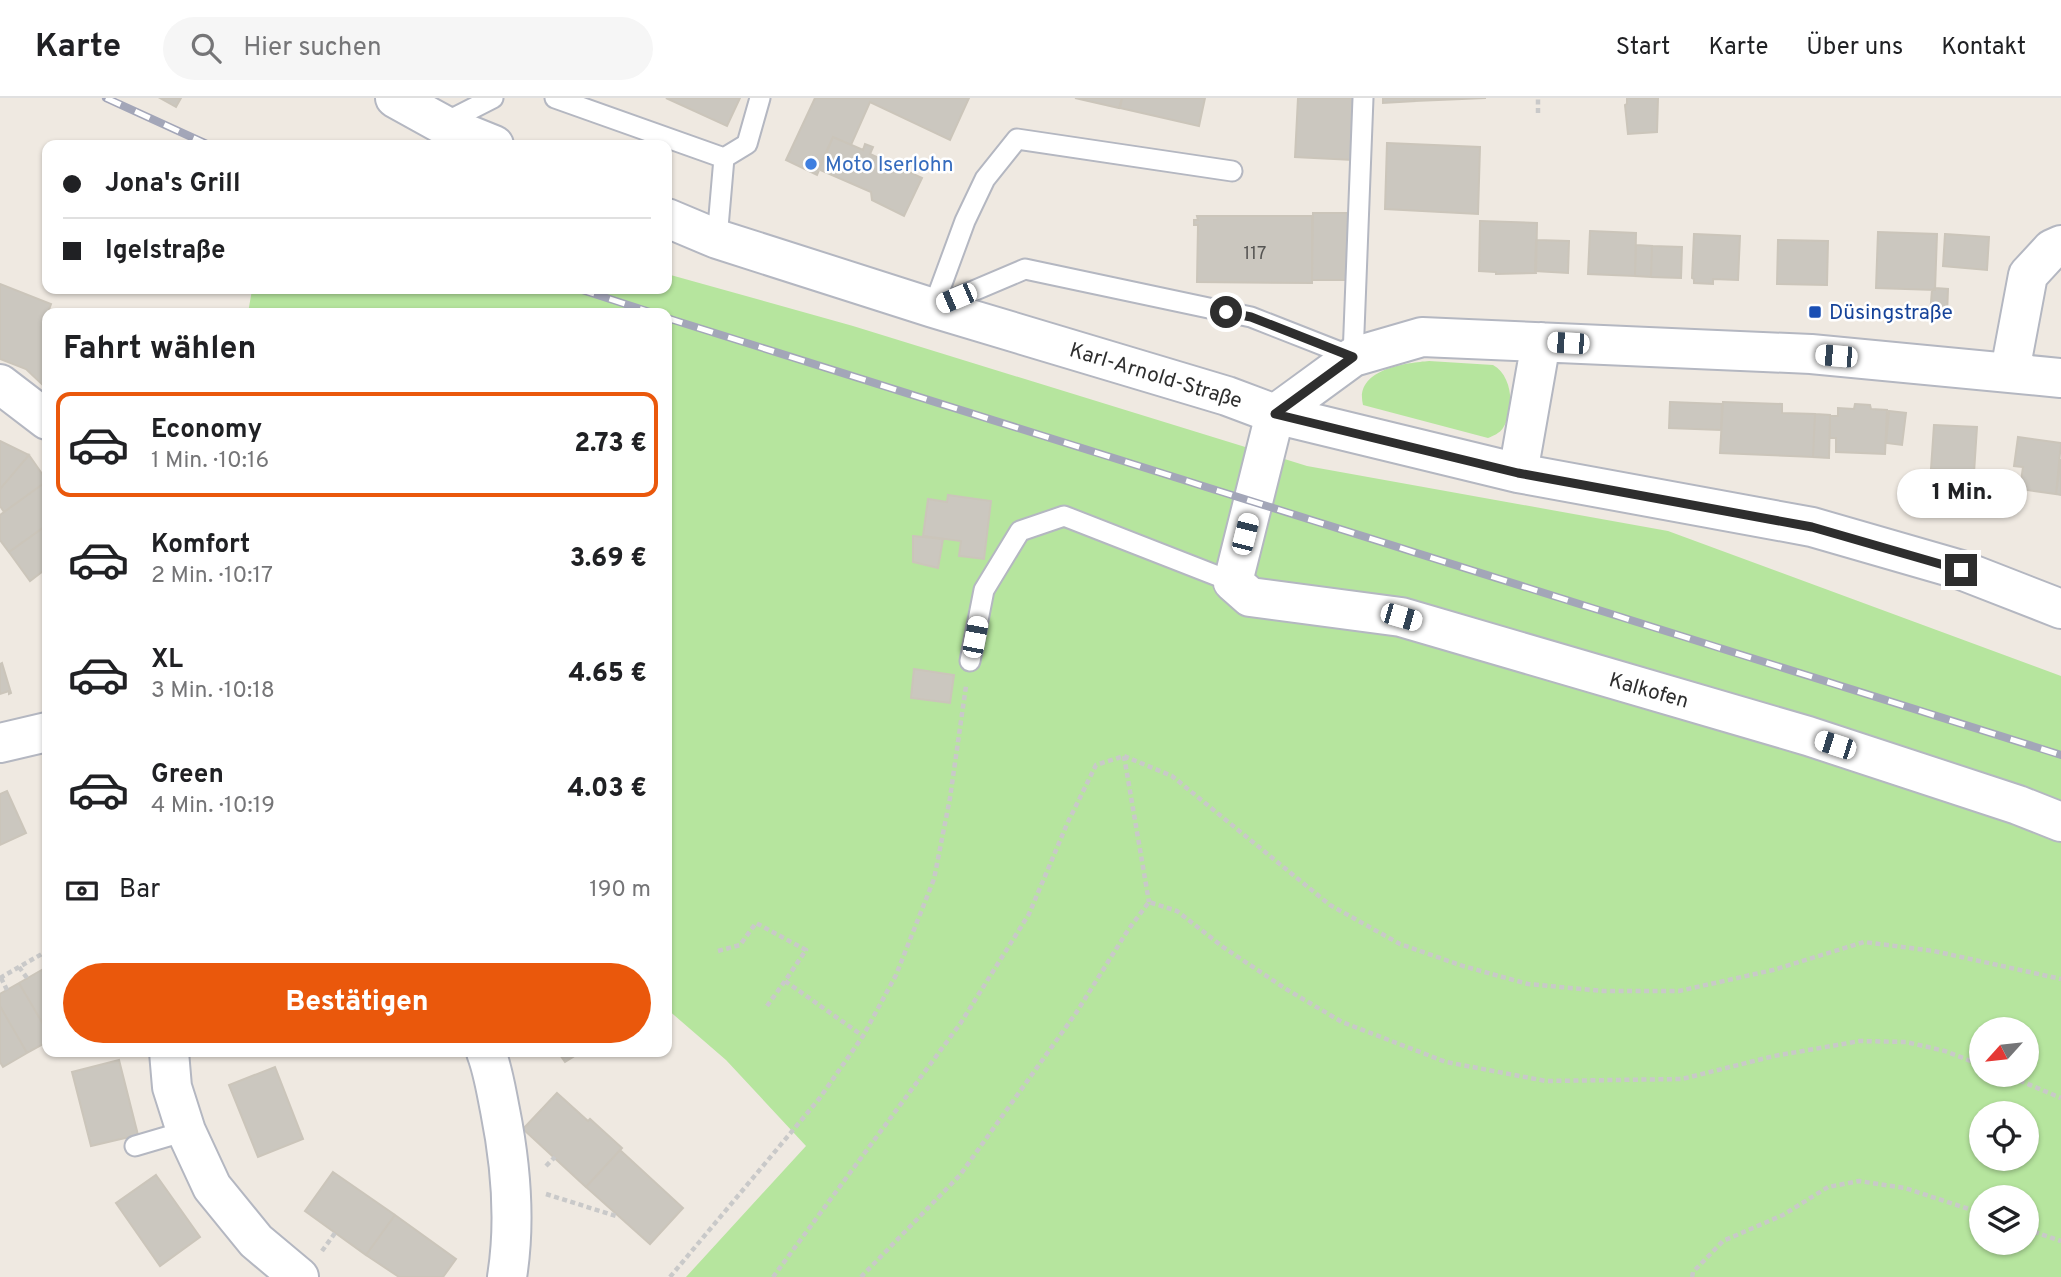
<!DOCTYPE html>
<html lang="de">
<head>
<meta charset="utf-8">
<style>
	body { margin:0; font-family:Overpass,sans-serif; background:#f6f6f6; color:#202124; height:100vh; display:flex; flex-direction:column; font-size:26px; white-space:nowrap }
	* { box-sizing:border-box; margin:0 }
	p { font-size:23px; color:#757577 }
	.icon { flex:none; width:38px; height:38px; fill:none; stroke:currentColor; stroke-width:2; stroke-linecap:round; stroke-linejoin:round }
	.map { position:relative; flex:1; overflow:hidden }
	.drawer { position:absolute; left:42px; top:210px; width:630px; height:749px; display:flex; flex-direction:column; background:#fff; border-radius:14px; box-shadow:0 2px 5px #0004 }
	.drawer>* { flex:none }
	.top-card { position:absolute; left:42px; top:42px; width:630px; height:154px; border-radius:14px; box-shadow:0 2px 5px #0004; display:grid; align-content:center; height:154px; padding:0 21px; background:#fff }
	.needle { width:46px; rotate:243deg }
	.controls { position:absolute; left:1969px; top:919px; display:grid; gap:14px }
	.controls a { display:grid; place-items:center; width:70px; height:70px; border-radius:50%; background:#fff; box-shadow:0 2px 5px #0004; font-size:35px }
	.end { position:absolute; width:32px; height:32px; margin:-16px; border:9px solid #2e2e2e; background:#fff; box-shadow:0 0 0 4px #fff }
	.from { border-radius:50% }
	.bubble { position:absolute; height:49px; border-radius:24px; background:#fff; box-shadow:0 2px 5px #0004; font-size:23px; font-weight:800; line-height:49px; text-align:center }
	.car { position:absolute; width:21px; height:42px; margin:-21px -10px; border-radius:9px; box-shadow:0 0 5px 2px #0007; background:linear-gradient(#fff 24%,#345 0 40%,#fff 0 76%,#345 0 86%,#fff 0) }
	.top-card b { display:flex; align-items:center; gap:24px; height:66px; font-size:26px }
	.top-card b+b { border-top:2px solid #e0e0e0 }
	.top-card i { width:18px; height:18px; background:#202124 }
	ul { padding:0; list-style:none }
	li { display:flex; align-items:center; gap:21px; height:105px; margin:0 14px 10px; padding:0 7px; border:4px solid transparent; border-radius:14px }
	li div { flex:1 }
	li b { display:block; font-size:26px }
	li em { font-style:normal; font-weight:800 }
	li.on { border-color:#ea580c }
	li>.icon { width:63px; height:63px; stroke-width:1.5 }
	h2 { padding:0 21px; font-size:32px; line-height:84px }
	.pay { display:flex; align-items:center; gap:18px; height:77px; padding:0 21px; font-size:26px }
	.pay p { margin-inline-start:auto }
	.cta { display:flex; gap:14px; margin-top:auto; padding:14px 21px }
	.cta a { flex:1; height:80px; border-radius:42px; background:#ea580c; color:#fff; font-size:28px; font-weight:800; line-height:80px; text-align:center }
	header { display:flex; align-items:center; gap:42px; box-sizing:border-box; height:98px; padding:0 35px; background:#fff; border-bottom:2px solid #e0e0e0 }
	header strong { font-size:33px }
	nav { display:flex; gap:38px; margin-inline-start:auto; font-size:24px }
	.search { width:490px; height:63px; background:#f6f6f6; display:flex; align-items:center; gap:18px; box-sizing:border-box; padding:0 24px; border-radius:38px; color:#757577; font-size:26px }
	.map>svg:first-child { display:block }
	.green { fill:#b6e59e; fill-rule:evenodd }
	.building { fill:#cbc7bf; stroke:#cbc5ba; stroke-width:2 }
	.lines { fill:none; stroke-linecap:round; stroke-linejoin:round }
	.lane-casing { stroke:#b4b7c1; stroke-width:23 }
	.street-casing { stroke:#b4b7c1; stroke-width:42 }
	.secondary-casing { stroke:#b4b7c1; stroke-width:42 }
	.path { stroke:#c9c9c9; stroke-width:4.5; stroke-dasharray:5 3.5; stroke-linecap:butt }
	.lane { stroke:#fff; stroke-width:19 }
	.street { stroke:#fff; stroke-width:38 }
	.secondary { stroke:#fff; stroke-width:38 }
	.rail-casing { stroke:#a3a6b8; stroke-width:8 }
	.rail { stroke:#fff; stroke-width:5; stroke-dasharray:16; stroke-linecap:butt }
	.route { stroke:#2e2e2e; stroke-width:9 }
	.shop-dot { fill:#3f7fe0; stroke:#fff; stroke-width:2.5 }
	.transit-dot { fill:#1a4fb4; stroke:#fff; stroke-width:2.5 }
	.labels { text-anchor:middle; stroke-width:5; stroke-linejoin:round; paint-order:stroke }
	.number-label { font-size:18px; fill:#555452 }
	.shop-label { font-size:21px; fill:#366cbe; stroke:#fff; text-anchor:start }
	.transit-label { font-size:21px; fill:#164399; stroke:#fff; text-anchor:start }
	.street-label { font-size:21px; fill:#2e2e2e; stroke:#fff }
</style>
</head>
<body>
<header>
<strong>Karte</strong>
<div class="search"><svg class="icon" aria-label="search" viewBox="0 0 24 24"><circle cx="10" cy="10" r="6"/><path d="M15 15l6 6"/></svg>Hier suchen</div>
<nav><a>Start</a><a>Karte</a><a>Über uns</a><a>Kontakt</a></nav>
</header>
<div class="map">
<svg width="2061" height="1179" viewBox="0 0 2061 1179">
	<rect width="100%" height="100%" fill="#efe9e1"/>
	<path class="green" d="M 667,176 L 853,228 L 1307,368 L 1668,433 L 2061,578 L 2061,1179 L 686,1179 L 806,1048 L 726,962 L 667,911 L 667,215 L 248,215 L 252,192 L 257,191 L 667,191 ZM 1981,931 L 2026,931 L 2026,976 L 1981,976 ZM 1981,1015 L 2026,1015 L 2026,1060 L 1981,1060 ZM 1981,1099 L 2026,1099 L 2026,1144 L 1981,1144 Z
		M 1429,263 L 1493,267 C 1513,278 1515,312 1503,330 C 1500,335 1493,338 1488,340 L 1363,307 C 1354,271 1406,265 1429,263 Z"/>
	<path class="building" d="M 160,0 L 181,0 L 176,9 Z
		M 666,0 L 740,0 L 727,28 Z
		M 815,0 L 969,0 L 950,42 L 870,4 L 851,47 L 833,39 L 817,77 L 786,62 Z
		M 1075,0 L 1122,0 L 1119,10 Z
		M 1122,0 L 1205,0 L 1199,28 L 1120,10 Z
		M 1298,0 L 1355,0 L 1353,62 L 1295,59 Z
		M 1383,0 L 1414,0 L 1415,3 L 1383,5 Z
		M 1414,0 L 1486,0 L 1415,3 Z
		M 1627,0 L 1658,0 L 1657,34 L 1628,36 L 1625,7 L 1627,6 Z
		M 833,39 L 863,52 L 865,46 L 873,49 L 870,56 L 922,80 L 904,118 L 872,102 L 871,94 L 818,71 Z
		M 1387,45 L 1480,49 L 1478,116 L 1385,111 Z
		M 1313,115 L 1348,115 L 1347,182 L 1312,182 Z
		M 1197,118 L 1312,118 L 1312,185 L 1197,184 L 1198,127 L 1194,127 L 1194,122 L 1198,122 Z
		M 1480,123 L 1537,125 L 1536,175 L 1496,176 L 1496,174 L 1479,173 Z
		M 1590,133 L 1636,135 L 1635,178 L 1588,176 Z
		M 1878,134 L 1937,136 L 1935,192 L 1876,190 Z
		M 1694,136 L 1740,138 L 1738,182 L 1713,181 L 1713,186 L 1694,185 L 1694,181 L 1692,180 Z
		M 1945,136 L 1989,139 L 1987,172 L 1943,168 Z
		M 1536,142 L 1569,143 L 1568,175 L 1535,173 Z
		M 1778,142 L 1828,143 L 1827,187 L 1777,186 Z
		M 1636,147 L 1652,148 L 1651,179 L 1635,178 Z
		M 1652,148 L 1682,149 L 1681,180 L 1651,179 Z
		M 0,186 L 51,206 L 44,225 L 47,226 L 47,291 L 26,271 L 0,261 Z
		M 1935,190 L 1948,191 L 1947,217 L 1930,216 L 1932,192 Z
		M 1670,304 L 1722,306 L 1721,332 L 1669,330 Z
		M 1723,304 L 1782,306 L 1782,315 L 1815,316 L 1813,359 L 1720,355 Z
		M 1855,306 L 1870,307 L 1871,311 L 1887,312 L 1885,356 L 1836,354 L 1836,340 L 1830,340 L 1830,318 L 1838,318 L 1838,310 L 1854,311 Z
		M 1889,313 L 1906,315 L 1902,347 L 1886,345 Z
		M 1815,316 L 1830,317 L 1829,360 L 1813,359 Z
		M 1934,327 L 1977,329 L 1974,375 L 1931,371 Z
		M 2018,339 L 2061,345 L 2056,396 L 2020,391 L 2023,369 L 2014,368 Z
		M 0,343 L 29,357 L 0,391 Z
		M 29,357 L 47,383 L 4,414 L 0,408 L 0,391 Z
		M 2061,361 L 2061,397 L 2056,396 Z
		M 47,383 L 47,427 L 9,454 L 0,442 L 0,417 Z
		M 948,397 L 991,403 L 984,461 L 959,458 L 961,443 L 923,438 L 928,401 L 947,404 Z
		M 47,427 L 47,470 L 30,483 L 9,454 Z
		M 913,438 L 943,441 L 938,470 L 913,464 Z
		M 2,565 L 11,595 L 9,596 L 9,593 L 0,596 L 0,566 Z
		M 914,571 L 954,577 L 950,605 L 911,600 Z
		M 7,693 L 26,735 L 0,747 L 0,696 Z
		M 47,869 L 47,933 L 19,885 Z
		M 19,885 L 47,933 L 47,944 L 27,955 L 0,908 L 0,896 Z
		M 0,908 L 27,955 L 3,969 L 0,964 Z
		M 558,954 L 581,954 L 565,964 Z
		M 119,962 L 138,1037 L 91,1048 L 72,974 Z
		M 275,969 L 303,1041 L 258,1059 L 229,987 Z
		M 557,995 L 588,1023 L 590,1021 L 622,1050 L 586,1089 L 523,1031 Z
		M 620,1052 L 683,1110 L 650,1146 L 586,1089 Z
		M 333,1074 L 395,1117 L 366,1157 L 305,1113 Z
		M 156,1077 L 200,1139 L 160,1168 L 116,1105 Z
		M 395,1117 L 456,1161 L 443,1179 L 399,1179 L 366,1157 Z"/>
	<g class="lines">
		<defs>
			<path id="lane" d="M 555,0 L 724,60 L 717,141
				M 442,26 L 493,0
				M 724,60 L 747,46 L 760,0
				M 1232,73 L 1017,41 L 985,81 L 965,123 L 933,210 L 1025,171 L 1251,219 L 1353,259 L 1363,0
				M 970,563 L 984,492 L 1020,433 L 1064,418 L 1233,484
				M 135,1048 L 186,1033"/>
			<path id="street" d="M 2010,273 L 2028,177 L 2052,151 L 2061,147
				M 0,286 L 47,322
				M 1275,316 L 1233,484 L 1250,499 L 1401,519 L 1808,638 L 2018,707 L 2061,724
				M 0,645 L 47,634
				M 169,954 L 172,989 L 186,1033 L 212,1089 L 256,1143 L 299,1179
				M 486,954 C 493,972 496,992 500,1012 C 511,1067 516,1123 507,1179"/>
			<path id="secondary" d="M 395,0 L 442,26 L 494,47
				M 667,120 L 717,141 L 933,210 L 1227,298 L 1275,316 L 1518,375 L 1812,429 L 1961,472 L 2061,511
				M 1275,316 L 1353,259 L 1422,239 L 1811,256 L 2061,280
				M 1518,375 L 1541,244"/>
		</defs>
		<use href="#lane" class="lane-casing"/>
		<use href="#street" class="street-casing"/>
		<use href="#secondary" class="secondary-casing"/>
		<path class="path" d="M 1538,15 L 1538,0
			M 1124,658 L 1149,804
			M 718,853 L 740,847 L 756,825 L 806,852 L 785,883 L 863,938
			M 19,869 L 27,880
			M 0,880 L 47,853
			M 1,880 L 7,892
			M 767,908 L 785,883
			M 2004,976 L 2061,1000
			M 546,1068 L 555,1059
			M 546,1096 L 619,1119
			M 2026,1131 L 2061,1143
			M 322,1153 L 335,1135
			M 670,1179 L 819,1001 L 863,938 L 896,877 L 934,781 L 950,700 L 966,588
			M 773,1179 L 960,926 L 1029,816 L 1067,726 L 1096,667 L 1124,658 L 1172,678 L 1330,807 L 1400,846 L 1463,868 L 1528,886 L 1603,893 L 1679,893 L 1773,872 L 1864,844 L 1934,853 L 2061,881
			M 861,1179 L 960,1077 L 1076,915 L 1128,832 L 1149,804 L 1177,813 L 1223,849 L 1286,891 L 1342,924 L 1446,964 L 1546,983 L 1682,981 L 1774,958 L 1860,943 L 1906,944 L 1945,953 L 1981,967
			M 1692,1179 L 1693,1174 L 1723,1143 L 1783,1117 L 1828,1089 L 1859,1083 L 1905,1090 L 1981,1115"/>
		<use href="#lane" class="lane"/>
		<use href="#street" class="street"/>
		<use href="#secondary" class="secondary"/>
		<defs>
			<path id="rail" d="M 106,0 L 209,47
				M 579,191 L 653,215
				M 667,220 L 2061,657"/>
		</defs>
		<use href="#rail" class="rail-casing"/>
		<use href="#rail" class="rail"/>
	</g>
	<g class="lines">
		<path class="route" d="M 1226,214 L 1251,219 L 1353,259 L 1275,316 L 1518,375 L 1812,429 L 1961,472"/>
	</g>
	<circle class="shop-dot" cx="811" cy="66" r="7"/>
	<rect class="transit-dot" x="1808" y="207" width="14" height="14" rx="3.5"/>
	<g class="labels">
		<g class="number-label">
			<text x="1255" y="161">117</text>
		</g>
		<g class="shop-label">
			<text x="825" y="73">Moto Iserlohn</text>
		</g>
		<g class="transit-label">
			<text x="1829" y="221">Düsingstraße</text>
		</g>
		<g class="street-label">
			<text transform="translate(1156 277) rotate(17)" y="7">Karl-Arnold-Straße</text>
			<text transform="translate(1649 592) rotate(16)" y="7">Kalkofen</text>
		</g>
	</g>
</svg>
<div class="controls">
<a><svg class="needle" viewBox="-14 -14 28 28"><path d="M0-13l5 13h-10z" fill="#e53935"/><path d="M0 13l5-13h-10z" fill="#757577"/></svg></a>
<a><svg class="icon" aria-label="locate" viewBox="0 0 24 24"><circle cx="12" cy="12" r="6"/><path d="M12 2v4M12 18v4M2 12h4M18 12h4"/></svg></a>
<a><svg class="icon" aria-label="layers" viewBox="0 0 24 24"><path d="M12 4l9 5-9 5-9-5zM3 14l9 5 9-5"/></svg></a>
</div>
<i class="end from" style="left:1226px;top:214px"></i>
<i class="end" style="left:1961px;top:472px"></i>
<div class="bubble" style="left:1897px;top:371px;width:130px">1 Min.</div>
<i class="car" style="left:956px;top:200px;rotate:247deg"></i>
<i class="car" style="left:1568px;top:245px;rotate:273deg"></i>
<i class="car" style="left:1836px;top:258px;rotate:275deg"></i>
<i class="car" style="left:1245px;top:436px;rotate:14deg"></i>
<i class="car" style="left:1401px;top:519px;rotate:106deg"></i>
<i class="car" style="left:975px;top:539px;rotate:11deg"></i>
<i class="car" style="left:1835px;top:647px;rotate:288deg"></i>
<div class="top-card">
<b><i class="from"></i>Jona's Grill</b>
<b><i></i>Igelstraße</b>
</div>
<section class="drawer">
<h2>Fahrt wählen</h2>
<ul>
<li class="on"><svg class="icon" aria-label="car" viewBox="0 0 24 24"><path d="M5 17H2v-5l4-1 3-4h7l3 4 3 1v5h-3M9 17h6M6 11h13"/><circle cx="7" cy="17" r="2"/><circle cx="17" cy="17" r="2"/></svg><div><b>Economy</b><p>1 Min. · 10:16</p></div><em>2.73 €</em></li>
<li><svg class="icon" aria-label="car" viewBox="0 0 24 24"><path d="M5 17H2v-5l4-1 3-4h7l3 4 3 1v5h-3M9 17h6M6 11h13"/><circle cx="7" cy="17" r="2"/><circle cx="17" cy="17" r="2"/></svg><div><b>Komfort</b><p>2 Min. · 10:17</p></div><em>3.69 €</em></li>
<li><svg class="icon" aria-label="car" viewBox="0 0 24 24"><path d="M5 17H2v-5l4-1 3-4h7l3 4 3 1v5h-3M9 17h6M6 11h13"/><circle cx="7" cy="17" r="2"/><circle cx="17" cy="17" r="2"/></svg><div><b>XL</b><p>3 Min. · 10:18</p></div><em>4.65 €</em></li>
<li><svg class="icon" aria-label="car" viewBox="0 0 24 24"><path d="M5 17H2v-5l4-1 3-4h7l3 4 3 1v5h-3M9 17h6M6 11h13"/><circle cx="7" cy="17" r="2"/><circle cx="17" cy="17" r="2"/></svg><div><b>Green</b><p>4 Min. · 10:19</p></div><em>4.03 €</em></li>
</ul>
<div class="pay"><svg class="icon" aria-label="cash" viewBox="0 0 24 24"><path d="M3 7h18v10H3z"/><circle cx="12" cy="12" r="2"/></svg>Bar<p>190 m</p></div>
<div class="cta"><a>Bestätigen</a></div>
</section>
</div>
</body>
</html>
